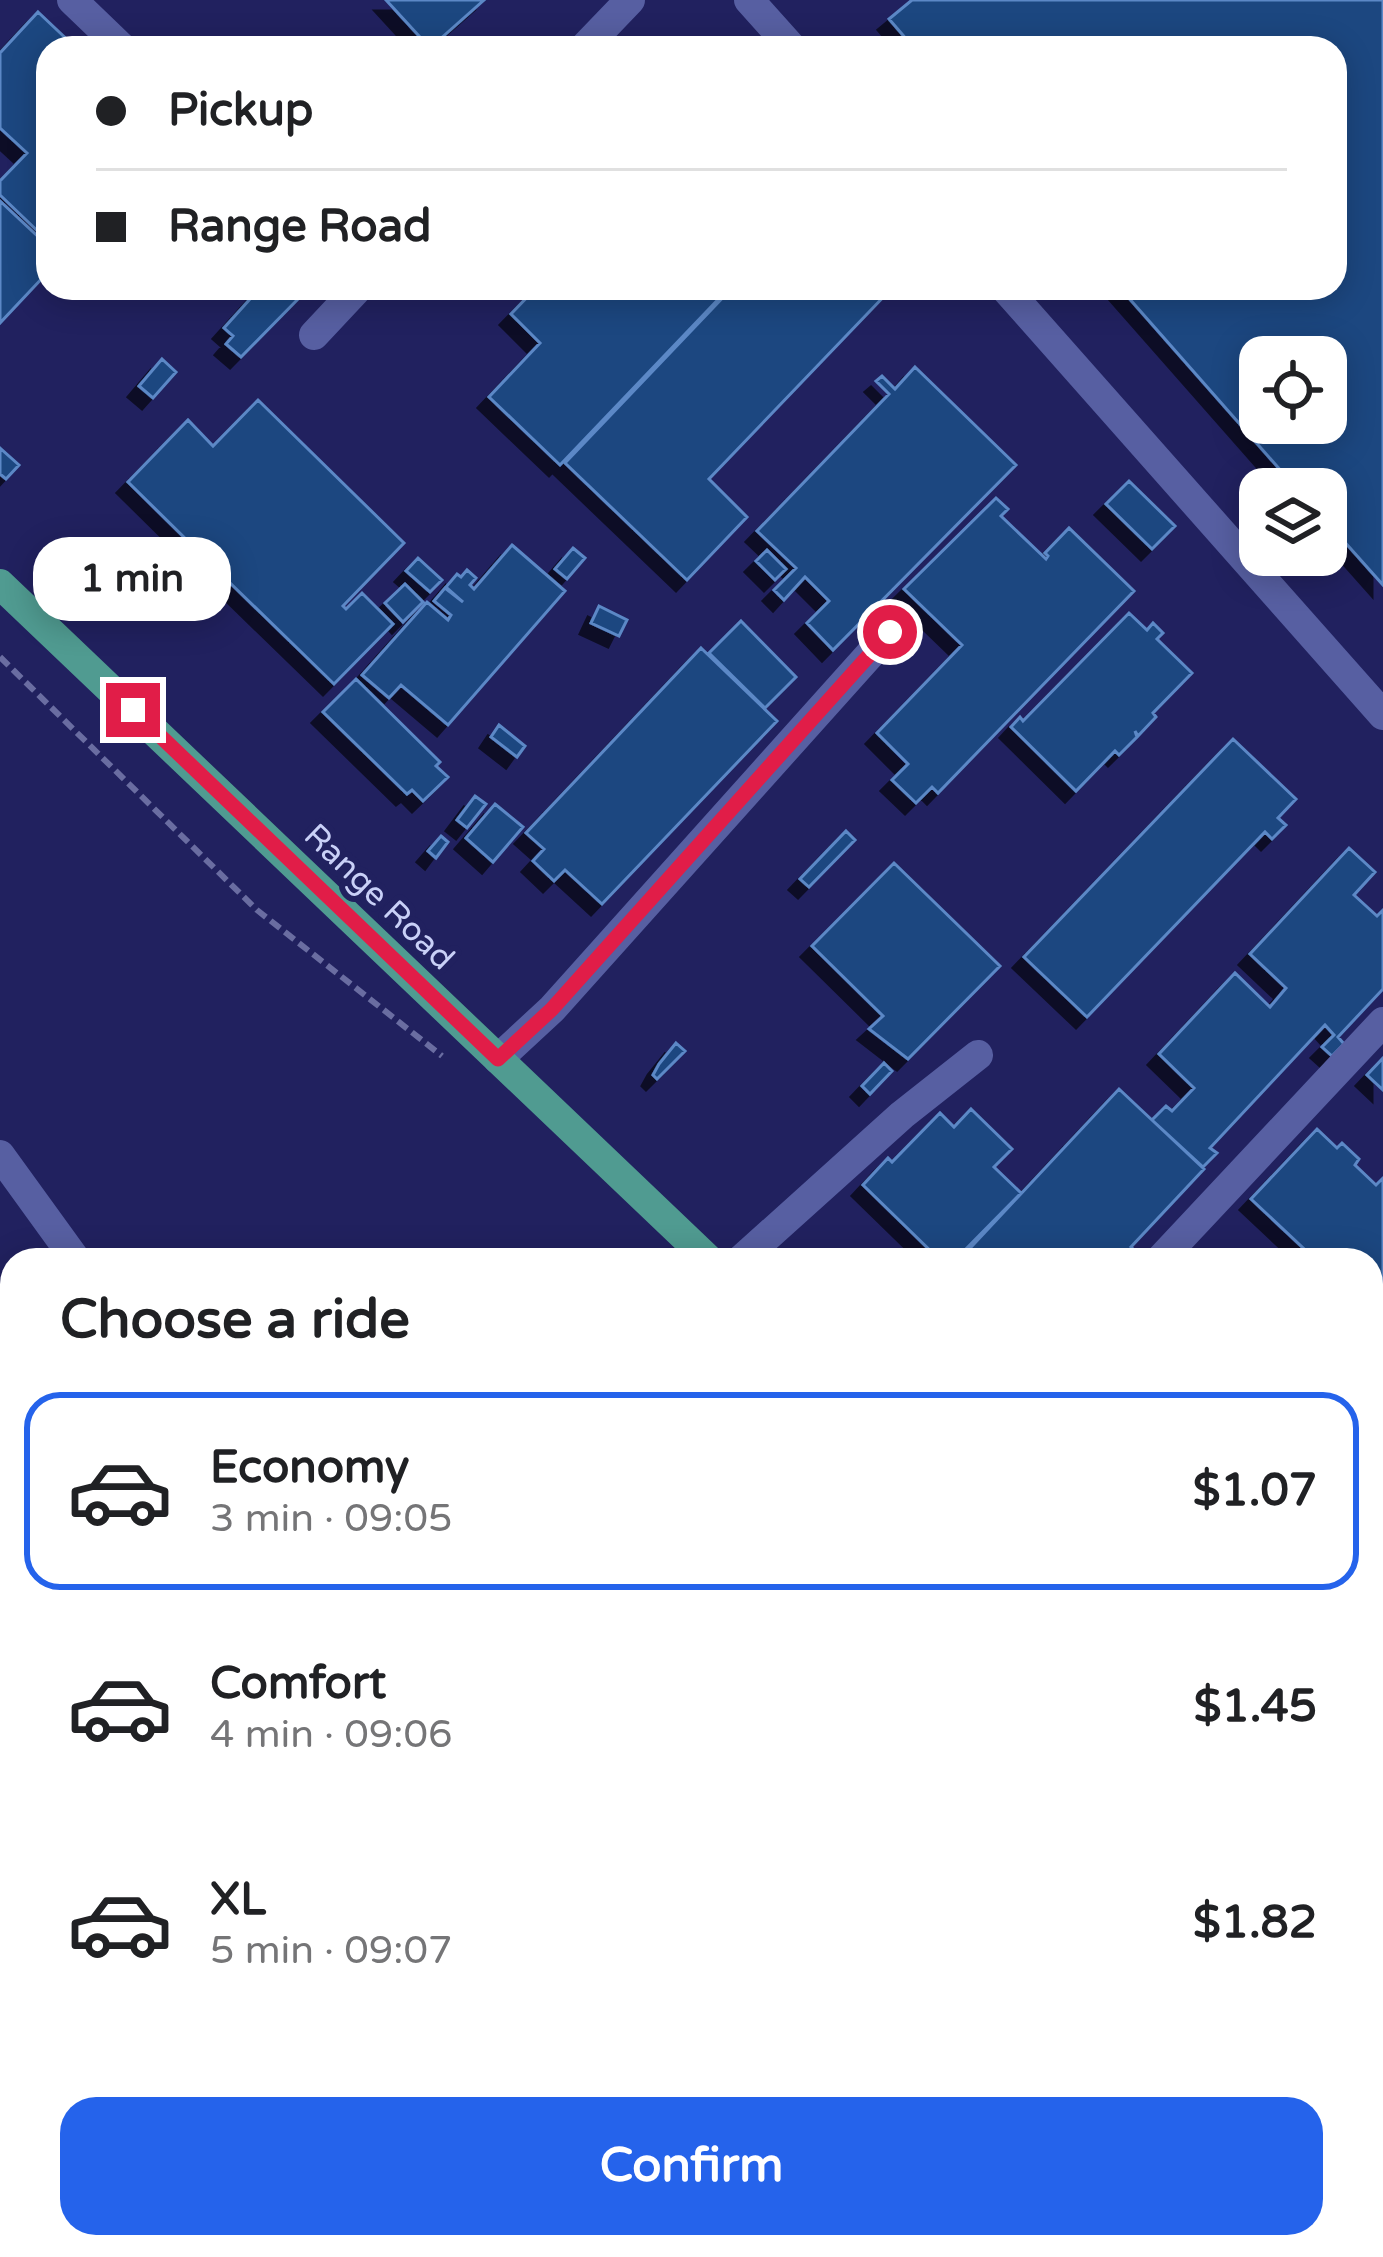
<!DOCTYPE html>
<html lang="en">
<head>
<meta charset="utf-8">
<style>
	body { margin:0; font-family:"Varela Round",sans-serif; background:#f2f2f2; color:#202124; height:100vh; display:flex; flex-direction:column; font-size:45px; white-space:nowrap }
	* { box-sizing:border-box; margin:0 }
	p { font-size:39px; color:#757577 }
	.icon { flex:none; width:66px; height:66px; fill:none; stroke:currentColor; stroke-width:2; stroke-linecap:round; stroke-linejoin:round }
	.map { position:relative; flex:1; overflow:hidden }
	.sheet { position:absolute; left:0px; top:1248px; width:1383px; height:1011px; display:flex; flex-direction:column; background:#fff; border-radius:36px 36px 0 0; box-shadow:0 6px 30px #0003 }
	.sheet>* { flex:none }
	.hud { position:absolute; left:36px; top:36px; width:1311px; height:264px; border-radius:36px; box-shadow:0 6px 30px #0003; display:grid; align-content:center; height:264px; padding:0 60px; background:#fff }
	.tools { position:absolute; left:1239px; top:336px; display:grid; gap:24px }
	.tools a { display:grid; place-items:center; width:108px; height:108px; border-radius:24px; background:#fff; box-shadow:0 6px 30px #0003; font-size:60px }
	.end { position:absolute; width:54px; height:54px; margin:-27px; border:15px solid #e11d48; background:#fff; box-shadow:0 0 0 6px #fff }
	.from { border-radius:50% }
	.bubble { position:absolute; height:84px; border-radius:36px; background:#fff; box-shadow:0 6px 30px #0003; font-size:39px; font-weight:700; line-height:84px; text-align:center }
	.hud b { display:flex; align-items:center; gap:42px; height:114px; font-size:45px }
	.hud b+b { border-top:3px solid #e0e0e0 }
	.hud i { width:30px; height:30px; background:#202124 }
	ul { padding:0; list-style:none }
	li { display:flex; align-items:center; gap:36px; height:198px; margin:0 24px 18px; padding:0 36px; border:6px solid transparent; border-radius:36px }
	li div { flex:1 }
	li b { display:block; font-size:45px }
	li em { font-style:normal; font-weight:700 }
	li.on { border-color:#2563eb }
	li>.icon { width:108px; height:108px; stroke-width:1.5 }
	h2 { padding:0 60px; font-size:54px; line-height:144px }
	.button { display:flex; gap:24px; margin-top:auto; padding:24px 60px }
	.button a { flex:1; height:138px; border-radius:36px; background:#2563eb; color:#fff; font-size:48px; font-weight:700; line-height:138px; text-align:center }
	.map>svg:first-child { display:block }
	.building { fill:#1d4780; stroke:#5b88c6; stroke-width:3; fill-rule:evenodd; filter:url(#shadow) }
	.lines { fill:none; stroke-linecap:round; stroke-linejoin:round }
	.path { stroke:#6a6da1; stroke-width:6; stroke-dasharray:12 6; stroke-linecap:butt }
	.minor { stroke:#575fa2; stroke-width:30 }
	.major { stroke:#509b91; stroke-width:30 }
	.route { stroke:#e11d48; stroke-width:15 }
	.labels { text-anchor:middle; stroke-width:12; stroke-linejoin:round; paint-order:stroke }
	.street-label { font-size:33px; fill:#c9d0f7; stroke:#21215f }
</style>
</head>
<body>
<div class="map">
<svg width="1383" height="2257" viewBox="0 0 1383 2257">
	<defs>
		<filter id="shadow"><feDropShadow dx="-11" dy="11" stdDeviation="0" flood-color="#0009"/></filter>
	</defs>
	<rect width="100%" height="100%" fill="#21215f"/>
	<path class="building" d="M 386,0 L 484,0 L 430,48 Z
		M 912,0 L 1383,0 L 1383,585 L 1326,521 L 1326,489 L 1297,489 L 1120,288 L 1335,288 L 1335,48 L 914,48 L 889,19 ZM 1260,357 L 1326,357 L 1326,423 L 1260,423 Z
		M 38,12 L 76,48 L 48,48 L 48,241 L 0,195 L 0,181 L 27,153 L 0,128 L 0,53 Z
		M 0,201 L 48,246 L 48,272 L 0,323 Z
		M 260,288 L 291,288 L 300,297 L 241,357 L 226,344 L 233,336 L 224,328 Z
		M 536,288 L 729,288 L 560,465 L 489,397 L 540,343 L 511,314 Z
		M 732,288 L 892,288 L 709,479 L 747,517 L 687,580 L 565,463 Z
		M 162,359 L 176,372 L 153,398 L 139,386 Z
		M 915,367 L 1016,465 L 833,650 L 807,623 L 829,601 L 805,577 L 784,600 L 774,590 L 796,568 L 757,531 L 889,394 L 876,381 L 882,376 L 895,389 Z
		M 258,400 L 404,543 L 343,606 L 346,609 L 362,593 L 393,624 L 334,684 L 225,578 L 209,594 L 185,570 L 201,554 L 128,482 L 188,420 L 213,446 Z
		M 0,448 L 19,465 L 6,479 L 0,474 Z
		M 1129,481 L 1175,526 L 1152,549 L 1106,504 Z
		M 996,498 L 1008,509 L 1001,516 L 1046,559 L 1048,556 L 1045,553 L 1069,528 L 1134,591 L 938,793 L 932,787 L 916,803 L 892,780 L 908,764 L 877,733 L 962,645 L 904,589 Z
		M 512,545 L 565,591 L 448,725 L 401,685 L 389,698 L 362,675 L 427,602 L 448,620 L 451,615 L 434,601 L 445,588 L 463,602 L 446,587 L 457,574 L 461,577 L 467,570 L 476,578 L 470,585 L 474,589 Z
		M 573,548 L 585,558 L 567,579 L 555,569 Z
		M 767,550 L 786,569 L 775,580 L 756,561 Z
		M 418,558 L 442,580 L 430,592 L 406,571 Z
		M 405,584 L 423,602 L 403,622 L 385,603 Z
		M 599,606 L 627,620 L 619,636 L 591,623 Z
		M 1129,613 L 1147,630 L 1153,623 L 1163,633 L 1157,639 L 1192,673 L 1153,713 L 1156,717 L 1138,736 L 1135,731 L 1137,737 L 1119,755 L 1115,751 L 1076,791 L 1011,727 L 1020,717 L 1023,721 Z
		M 741,621 L 796,677 L 765,708 L 709,653 Z
		M 701,648 L 777,721 L 602,904 L 565,870 L 554,881 L 533,861 L 544,849 L 526,833 Z
		M 356,679 L 440,762 L 436,766 L 448,777 L 423,801 L 412,790 L 407,794 L 323,712 Z
		M 499,725 L 525,746 L 517,757 L 491,737 Z
		M 1233,739 L 1296,799 L 1278,818 L 1286,825 L 1272,839 L 1265,832 L 1087,1017 L 1024,957 Z
		M 475,796 L 486,804 L 467,828 L 457,820 Z
		M 495,804 L 523,827 L 493,862 L 466,838 Z
		M 846,831 L 855,840 L 809,887 L 800,879 Z
		M 441,836 L 448,842 L 436,858 L 428,851 Z
		M 1349,848 L 1375,872 L 1354,895 L 1377,916 L 1383,910 L 1383,989 L 1338,1037 L 1344,1044 L 1332,1056 L 1322,1047 L 1334,1035 L 1325,1025 L 1210,1148 L 1217,1153 L 1203,1167 L 1152,1120 L 1166,1106 L 1172,1111 L 1194,1088 L 1159,1054 L 1235,973 L 1270,1007 L 1286,988 L 1250,954 Z
		M 894,863 L 1000,966 L 908,1059 L 869,1029 L 883,1016 L 812,946 Z
		M 676,1043 L 685,1051 L 657,1079 L 653,1075 L 659,1064 Z
		M 1383,1058 L 1383,1090 L 1367,1075 Z
		M 884,1063 L 892,1071 L 870,1094 L 862,1086 Z
		M 1119,1089 L 1204,1169 L 1131,1247 L 1145,1260 L 959,1260 Z
		M 971,1109 L 1012,1149 L 994,1167 L 1021,1193 L 955,1260 L 940,1260 L 863,1185 L 888,1158 L 892,1162 L 940,1113 L 954,1127 Z
		M 1317,1129 L 1337,1148 L 1342,1143 L 1359,1159 L 1355,1165 L 1376,1185 L 1383,1178 L 1383,1292 L 1371,1304 L 1371,1260 L 1316,1260 L 1251,1199 Z
		M 1383,1292 L 1383,1355 L 1371,1343 L 1371,1305 Z
		M 1371,1611 L 1383,1622 L 1382,1642 L 1371,1632 Z
		M 1383,1648 L 1383,1731 L 1383,1726 L 1371,1719 L 1371,1660 Z"/>
	<g class="lines">
		<path class="path" d="M 0,657 L 257,910 L 442,1056"/>
		<path class="minor" d="M 72,0 L 122,48
			M 749,0 L 792,48
			M 584,48 L 630,0
			M 1005,288 L 1383,715
			M 314,335 L 358,288
			M 498,1059 L 552,1009 L 890,632
			M 0,1155 L 76,1260
			M 741,1260 L 902,1115 L 978,1055
			M 1160,1260 L 1383,1022
			M 1371,1761 L 1383,1772
			M 1371,2107 L 1383,2105
			M 1371,2167 L 1383,2168
			M 258,2257 L 261,2247
			M 728,2257 L 765,2247"/>
		<path class="major" d="M 0,584 L 709,1260
			M 1371,1891 L 1383,1902
			M 1371,2049 L 1383,2021"/>
	</g>
	<g class="lines">
		<path class="route" d="M 133,710 L 498,1059 L 552,1009 L 890,632"/>
	</g>
	<g class="labels">
		<g class="street-label">
			<text transform="translate(380 896) rotate(44)" y="12">Range Road</text>
		</g>
	</g>
</svg>
<div class="tools">
<a><svg class="icon" aria-label="locate" viewBox="0 0 24 24"><circle cx="12" cy="12" r="6"/><path d="M12 2v4M12 18v4M2 12h4M18 12h4"/></svg></a>
<a><svg class="icon" aria-label="layers" viewBox="0 0 24 24"><path d="M12 4l9 5-9 5-9-5zM3 14l9 5 9-5"/></svg></a>
</div>
<i class="end from" style="left:890px;top:632px"></i>
<i class="end" style="left:133px;top:710px"></i>
<div class="bubble" style="left:33px;top:537px;width:198px">1 min</div>
<div class="hud">
<b><i class="from"></i>Pickup</b>
<b><i></i>Range Road</b>
</div>
<section class="sheet">
<h2>Choose a ride</h2>
<ul>
<li class="on"><svg class="icon" aria-label="car" viewBox="0 0 24 24"><path d="M5 17H2v-5l4-1 3-4h7l3 4 3 1v5h-3M9 17h6M6 11h13"/><circle cx="7" cy="17" r="2"/><circle cx="17" cy="17" r="2"/></svg><div><b>Economy</b><p>3 min · 09:05</p></div><em>$1.07</em></li>
<li><svg class="icon" aria-label="car" viewBox="0 0 24 24"><path d="M5 17H2v-5l4-1 3-4h7l3 4 3 1v5h-3M9 17h6M6 11h13"/><circle cx="7" cy="17" r="2"/><circle cx="17" cy="17" r="2"/></svg><div><b>Comfort</b><p>4 min · 09:06</p></div><em>$1.45</em></li>
<li><svg class="icon" aria-label="car" viewBox="0 0 24 24"><path d="M5 17H2v-5l4-1 3-4h7l3 4 3 1v5h-3M9 17h6M6 11h13"/><circle cx="7" cy="17" r="2"/><circle cx="17" cy="17" r="2"/></svg><div><b>XL</b><p>5 min · 09:07</p></div><em>$1.82</em></li>
</ul>
<div class="button"><a>Confirm</a></div>
</section>
</div>
</body>
</html>
